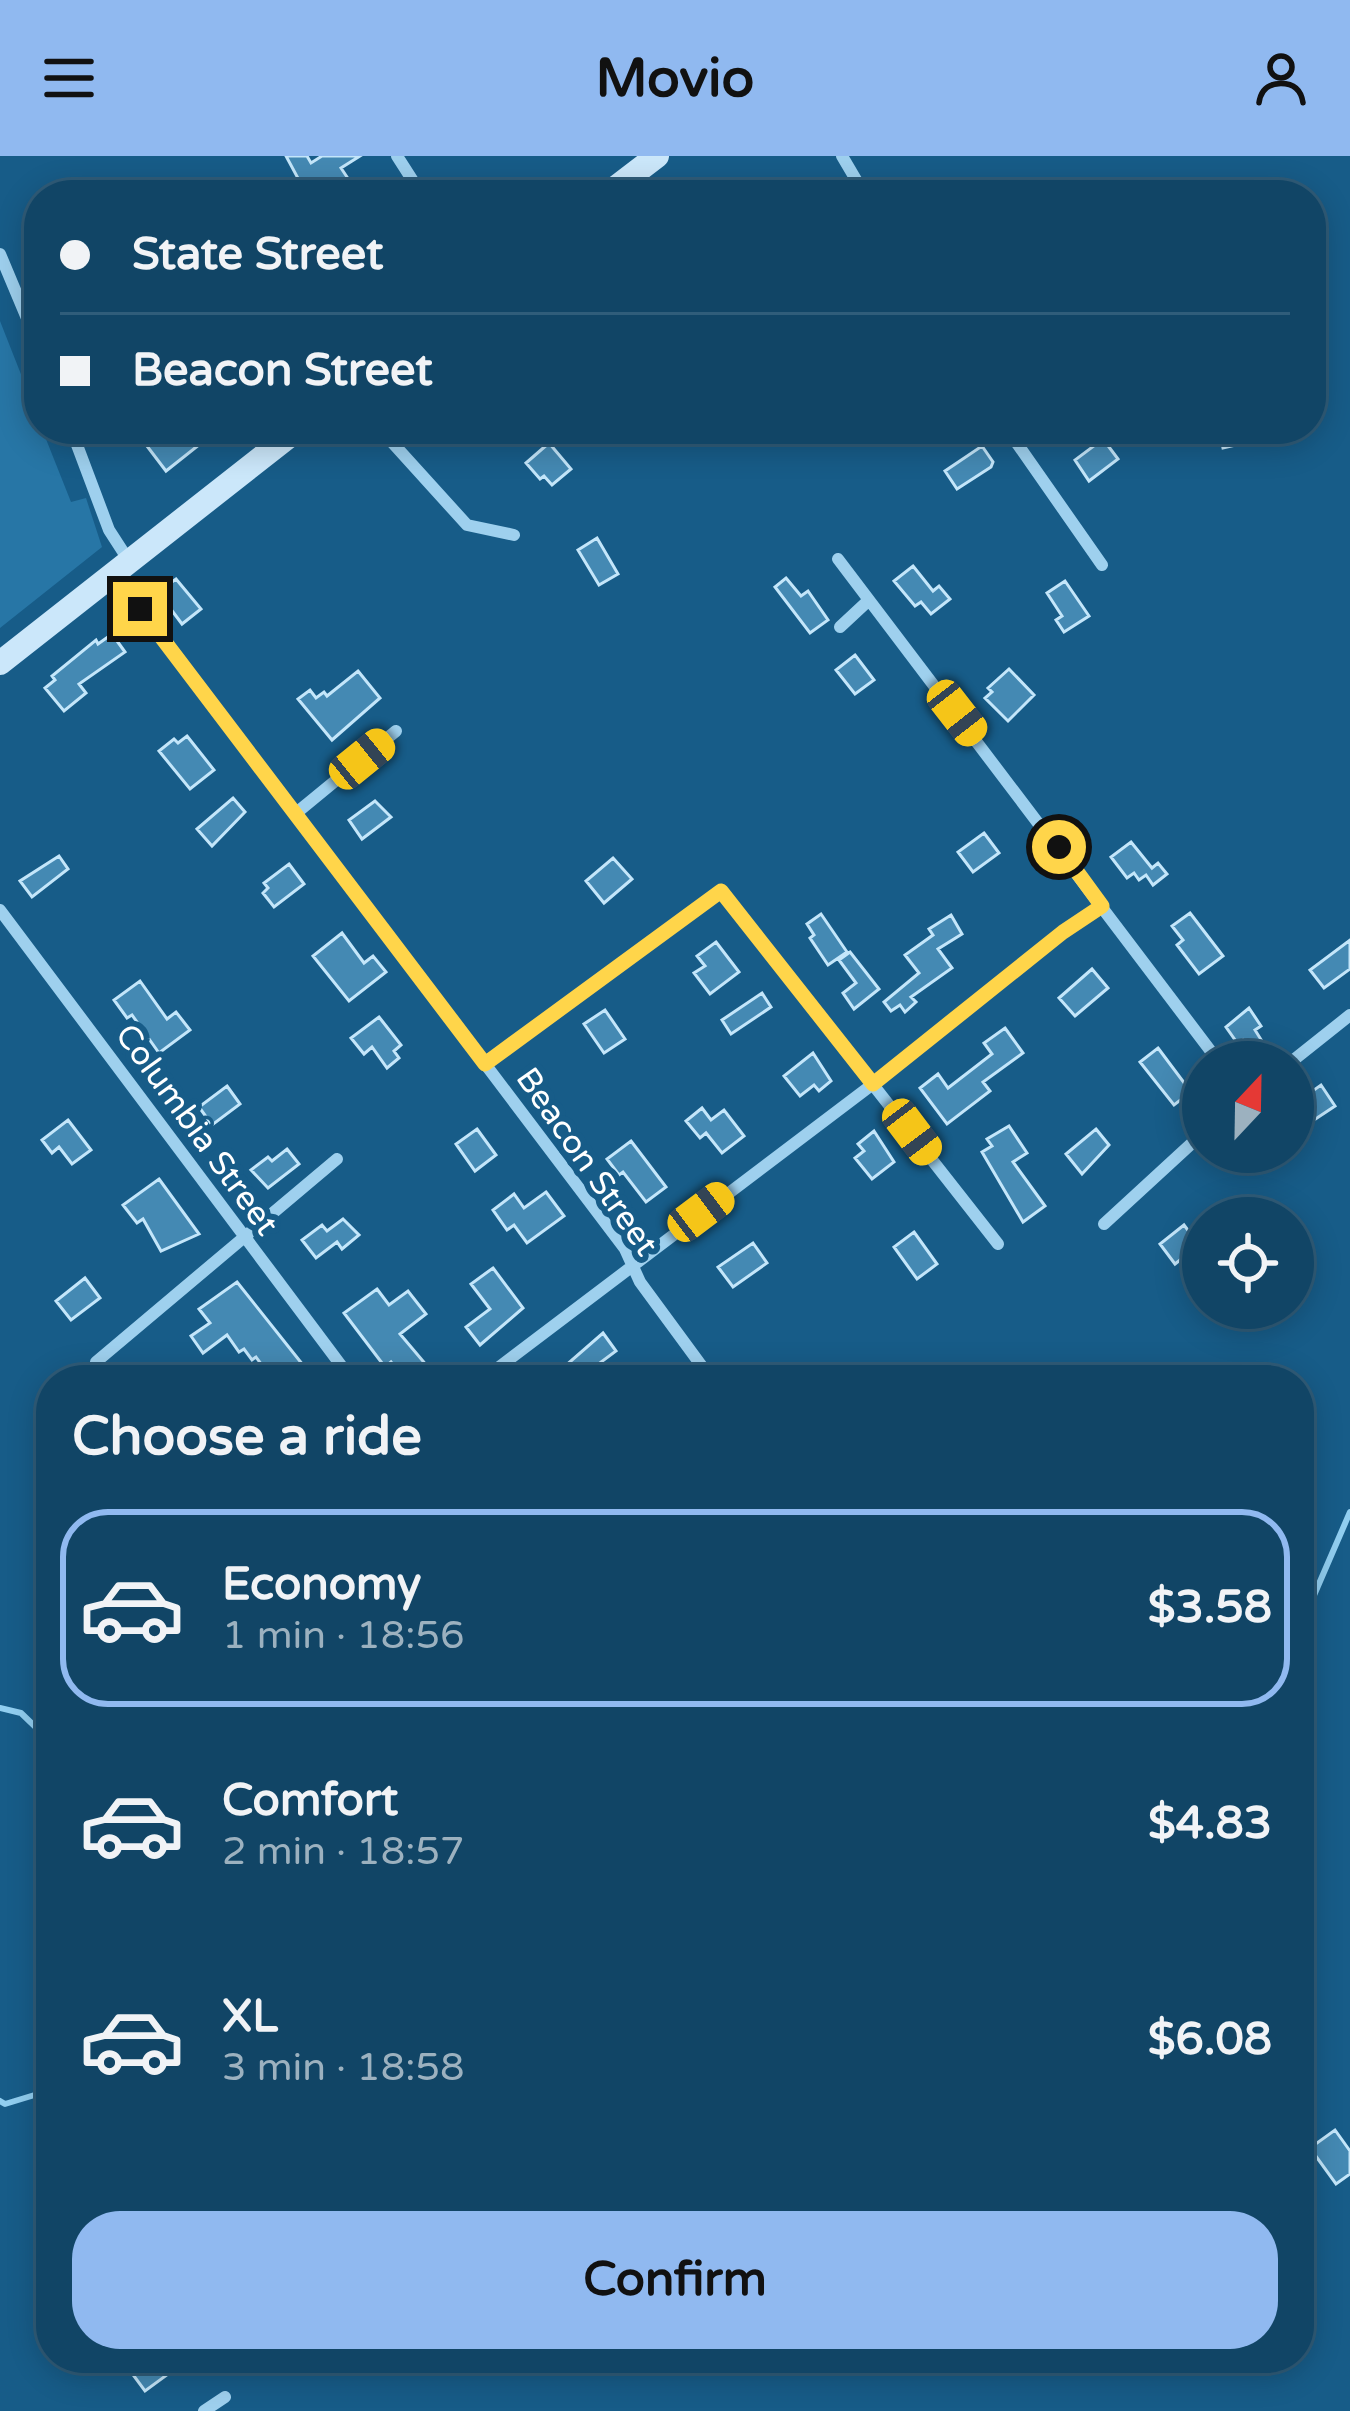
<!DOCTYPE html>
<html lang="en">
<head>
<meta charset="utf-8">
<style>
	body { margin:0; font-family:"Varela Round",sans-serif; background:#1a4c6c; color:#f1f3f6; height:100vh; display:flex; flex-direction:column; font-size:45px; white-space:nowrap }
	* { box-sizing:border-box; margin:0 }
	p { font-size:39px; color:#9cb1bf }
	.icon { flex:none; width:66px; height:66px; fill:none; stroke:currentColor; stroke-width:2; stroke-linecap:round; stroke-linejoin:round }
	.map { position:relative; flex:1; overflow:hidden }
	.details { position:absolute; left:36px; top:1209px; width:1278px; height:1008px; display:flex; flex-direction:column; background:#114566; border-radius:48px; box-shadow:0 6px 30px #0003,0 0 0 3px #305d7a }
	.details>* { flex:none }
	.top-card { position:absolute; left:24px; top:24px; width:1302px; height:264px; border-radius:48px; box-shadow:0 6px 30px #0003,0 0 0 3px #305d7a; display:grid; align-content:center; height:264px; padding:0 36px; background:#114566 }
	.needle { width:78px; rotate:22deg }
	.fabs { position:absolute; left:1182px; top:885px; display:grid; gap:24px }
	.fabs a { display:grid; place-items:center; width:132px; height:132px; border-radius:50%; background:#114566; box-shadow:0 6px 30px #0003,0 0 0 3px #305d7a; font-size:60px }
	.end { position:absolute; width:54px; height:54px; margin:-27px; border:15px solid #ffd54a; background:#111; box-shadow:0 0 0 6px #111 }
	.from { border-radius:50% }
	.car { position:absolute; width:36px; height:72px; margin:-36px -18px; border-radius:15px; box-shadow:0 0 9px 3px #0007; background:linear-gradient(#f5c518 24%,#345 0 40%,#f5c518 0 76%,#345 0 86%,#f5c518 0) }
	.top-card b { display:flex; align-items:center; gap:42px; height:114px; font-size:45px }
	.top-card b+b { border-top:3px solid #305d7a }
	.top-card i { width:30px; height:30px; background:#f1f3f6 }
	ul { padding:0; list-style:none }
	li { display:flex; align-items:center; gap:36px; height:198px; margin:0 24px 18px; padding:0 12px; border:6px solid transparent; border-radius:48px }
	li div { flex:1 }
	li b { display:block; font-size:45px }
	li em { font-style:normal; font-weight:700 }
	li.on { border-color:#90b9f0 }
	li>.icon { width:108px; height:108px; stroke-width:1.5 }
	h2 { padding:0 36px; font-size:54px; line-height:144px }
	.primary-button { display:flex; gap:24px; margin-top:auto; padding:24px 36px }
	.primary-button a { flex:1; height:138px; border-radius:48px; background:#90b9f0; color:#111; font-size:48px; font-weight:700; line-height:138px; text-align:center }
	header { display:flex; justify-content:space-between; align-items:center; height:156px; padding:0 36px; background:#90b9f0; color:#111; font-size:54px; font-weight:700 }
	.map>svg:first-child { display:block }
	.green { fill:#2776a6 }
	.lines { fill:none; stroke-linecap:round; stroke-linejoin:round }
	.stream { stroke:#91cef0; stroke-width:6 }
	.building { fill:#4489b3; stroke:#c4e6fa; stroke-width:3 }
	.street { stroke:#9ed0ee; stroke-width:12 }
	.secondary { stroke:#cbe7fa; stroke-width:24 }
	.route { stroke:#ffd54a; stroke-width:15 }
	.labels { text-anchor:middle; stroke-width:12; stroke-linejoin:round; paint-order:stroke }
	.street-label { font-size:33px; fill:#fff; stroke:#175c88 }
</style>
</head>
<body>
<header><svg class="icon" aria-label="menu" viewBox="0 0 24 24"><path d="M4 6h16M4 12h16M4 18h16"/></svg>Movio<svg class="icon" aria-label="person" viewBox="0 0 24 24"><circle cx="12" cy="8" r="4"/><path d="M4 21q1-7 8-7t8 7"/></svg></header>
<div class="map">
<svg width="1350" height="2255" viewBox="0 0 1350 2255">
	<rect width="100%" height="100%" fill="#175c88"/>
	<path class="green" d="M 0,165 L 39,264 L 39,273 L 42,273 L 71,346 L 86,342 L 102,391 L 0,472 Z"/>
	<g class="lines">
		<path class="stream" d="M 1299,1474 L 1350,1356
			M 0,1552 L 21,1557 L 51,1586
			M 0,1945 L 5,1948 L 51,1934"/>
	</g>
	<path class="building" d="M 286,0 L 307,0 L 311,7 L 322,0 L 360,0 L 341,12 L 351,27 L 332,39 L 307,39 Z
		M 134,273 L 219,273 L 166,315 Z
		M 1219,273 L 1279,273 L 1279,279 L 1223,292 Z
		M 1103,283 L 1118,303 L 1089,325 L 1075,304 Z
		M 549,287 L 571,313 L 552,329 L 544,320 L 540,323 L 526,307 Z
		M 982,290 L 993,306 L 991,311 L 957,333 L 945,315 Z
		M 597,382 L 618,418 L 599,429 L 578,394 Z
		M 913,410 L 933,435 L 939,430 L 950,443 L 931,458 L 921,446 L 915,450 L 894,425 Z
		M 786,422 L 801,440 L 808,435 L 828,464 L 810,477 L 775,431 Z
		M 176,423 L 201,453 L 182,468 L 158,436 Z
		M 1065,425 L 1089,460 L 1064,476 L 1056,464 L 1062,460 L 1047,437 Z
		M 112,478 L 125,496 L 79,528 L 86,537 L 64,555 L 45,532 L 55,524 L 52,520 L 96,484 L 98,488 Z
		M 855,499 L 874,524 L 855,538 L 836,514 Z
		M 1009,513 L 1034,539 L 1008,565 L 985,542 L 992,536 L 988,532 Z
		M 358,515 L 380,542 L 332,584 L 298,543 L 310,534 L 316,542 L 324,536 L 327,540 Z
		M 187,580 L 214,614 L 190,633 L 159,595 L 174,583 L 178,587 Z
		M 233,642 L 245,656 L 212,690 L 197,673 Z
		M 375,645 L 391,661 L 362,683 L 349,664 Z
		M 984,677 L 999,697 L 973,716 L 958,696 Z
		M 1131,686 L 1152,712 L 1158,707 L 1167,718 L 1153,729 L 1146,719 L 1139,724 L 1134,717 L 1127,722 L 1111,701 Z
		M 59,700 L 68,713 L 32,741 L 20,725 Z
		M 613,702 L 632,723 L 604,747 L 586,725 Z
		M 289,708 L 304,728 L 274,751 L 263,737 L 268,732 L 264,727 Z
		M 1190,757 L 1223,800 L 1199,818 L 1177,789 L 1183,784 L 1172,770 Z
		M 821,758 L 847,796 L 828,809 L 810,782 L 814,779 L 807,768 Z
		M 951,759 L 962,778 L 938,793 L 952,812 L 911,841 L 916,846 L 905,856 L 900,849 L 891,855 L 884,846 L 919,817 L 905,799 L 933,779 L 929,773 Z
		M 342,777 L 364,807 L 373,800 L 386,816 L 349,845 L 313,800 Z
		M 1350,784 L 1350,813 L 1324,832 L 1310,814 Z
		M 716,786 L 739,816 L 710,838 L 694,817 L 705,810 L 697,800 Z
		M 850,796 L 879,833 L 854,853 L 843,837 L 856,827 L 839,804 Z
		M 1092,813 L 1108,832 L 1075,860 L 1059,842 Z
		M 140,825 L 167,863 L 176,856 L 190,874 L 159,897 L 132,859 L 127,862 L 114,844 Z
		M 762,837 L 771,851 L 731,878 L 722,864 Z
		M 1249,852 L 1261,870 L 1255,874 L 1265,890 L 1252,898 L 1243,884 L 1238,888 L 1226,871 Z
		M 605,854 L 625,883 L 604,897 L 584,868 Z
		M 379,861 L 401,889 L 394,895 L 399,902 L 387,912 L 372,891 L 364,898 L 351,882 Z
		M 1005,872 L 1023,897 L 983,926 L 990,935 L 947,968 L 920,932 L 938,918 L 948,932 L 992,898 L 984,887 Z
		M 1158,892 L 1191,936 L 1174,949 L 1140,906 Z
		M 813,897 L 831,925 L 819,935 L 814,929 L 800,940 L 784,920 Z
		M 1321,929 L 1335,950 L 1311,966 L 1297,946 Z
		M 227,930 L 240,948 L 212,969 L 199,951 Z
		M 702,952 L 711,964 L 724,954 L 744,980 L 722,997 L 706,977 L 700,982 L 686,965 Z
		M 68,964 L 91,994 L 72,1008 L 59,991 L 52,997 L 42,984 Z
		M 1009,970 L 1027,997 L 1013,1006 L 1045,1050 L 1023,1066 L 982,996 L 992,990 L 987,983 Z
		M 477,973 L 496,999 L 475,1015 L 456,988 Z
		M 1096,973 L 1109,989 L 1082,1018 L 1066,998 Z
		M 874,975 L 894,1006 L 872,1023 L 855,1002 L 864,995 L 858,988 Z
		M 631,985 L 666,1031 L 646,1046 L 623,1016 L 619,1019 L 607,1003 Z
		M 287,993 L 299,1008 L 268,1032 L 251,1014 L 268,1001 L 272,1005 Z
		M 159,1023 L 199,1078 L 161,1095 L 143,1063 L 137,1067 L 123,1049 Z
		M 546,1036 L 564,1060 L 527,1087 L 514,1069 L 507,1074 L 493,1054 L 514,1038 L 524,1052 Z
		M 343,1063 L 359,1079 L 342,1093 L 337,1086 L 316,1102 L 302,1084 L 322,1069 L 327,1075 Z
		M 1184,1069 L 1199,1089 L 1175,1108 L 1160,1088 Z
		M 914,1076 L 937,1108 L 917,1123 L 894,1091 Z
		M 753,1087 L 767,1107 L 733,1131 L 718,1111 Z
		M 493,1112 L 523,1152 L 480,1189 L 466,1171 L 490,1153 L 471,1128 Z
		M 85,1122 L 100,1142 L 71,1164 L 56,1145 Z
		M 237,1126 L 303,1209 L 289,1224 L 273,1224 L 256,1201 L 252,1204 L 244,1193 L 239,1196 L 227,1179 L 203,1197 L 191,1180 L 210,1167 L 199,1153 Z
		M 377,1133 L 389,1149 L 408,1135 L 426,1158 L 400,1178 L 439,1224 L 405,1224 L 391,1206 L 385,1211 L 344,1157 Z
		M 603,1177 L 616,1195 L 577,1224 L 549,1224 Z
		M 1335,1974 L 1350,1995 L 1350,2018 L 1336,2028 L 1310,1992 Z
		M 150,2202 L 167,2202 L 175,2213 L 145,2235 L 131,2216 Z"/>
	<g class="lines">
		<path class="street" d="M 397,0 L 422,39
			M 842,0 L 865,39
			M 0,98 L 39,191
			M 71,273 L 109,374 L 129,405
			M 380,273 L 467,369 L 514,379
			M 1007,273 L 1102,409
			M 838,403 L 1219,906
			M 114,417 L 625,1093 L 640,1126 L 712,1224
			M 840,471 L 869,444
			M 295,658 L 396,575
			M 0,754 L 352,1224
			M 1291,906 L 1350,859
			M 485,908 L 721,735 L 998,1088
			M 1104,1068 L 1203,977
			M 96,1206 L 337,1003
			M 482,1224 L 873,928 L 1063,776 L 1102,750
			M 204,2255 L 225,2241"/>
		<path class="secondary" d="M 606,39 L 657,0
			M 0,507 L 298,273"/>
	</g>
	<g class="lines">
		<path class="route" d="M 140,453 L 485,908 L 721,735 L 873,928 L 1063,776 L 1102,750 L 1059,691"/>
	</g>
	<g class="labels">
		<g class="street-label">
			<text transform="translate(198 973) rotate(54)" y="12">Columbia Street</text>
			<text transform="translate(588 1005) rotate(55)" y="12">Beacon Street</text>
		</g>
	</g>
</svg>
<div class="fabs">
<a><svg class="needle" viewBox="-14 -14 28 28"><path d="M0-13l5 13h-10z" fill="#e53935"/><path d="M0 13l5-13h-10z" fill="#9cb1bf"/></svg></a>
<a><svg class="icon" aria-label="locate" viewBox="0 0 24 24"><circle cx="12" cy="12" r="6"/><path d="M12 2v4M12 18v4M2 12h4M18 12h4"/></svg></a>
</div>
<i class="end from" style="left:1059px;top:691px"></i>
<i class="end" style="left:140px;top:453px"></i>
<i class="car" style="left:957px;top:557px;rotate:142deg"></i>
<i class="car" style="left:362px;top:603px;rotate:51deg"></i>
<i class="car" style="left:912px;top:976px;rotate:143deg"></i>
<i class="car" style="left:701px;top:1056px;rotate:53deg"></i>
<div class="top-card">
<b><i class="from"></i>State Street</b>
<b><i></i>Beacon Street</b>
</div>
<section class="details">
<h2>Choose a ride</h2>
<ul>
<li class="on"><svg class="icon" aria-label="car" viewBox="0 0 24 24"><path d="M5 17H2v-5l4-1 3-4h7l3 4 3 1v5h-3M9 17h6M6 11h13"/><circle cx="7" cy="17" r="2"/><circle cx="17" cy="17" r="2"/></svg><div><b>Economy</b><p>1 min · 18:56</p></div><em>$3.58</em></li>
<li><svg class="icon" aria-label="car" viewBox="0 0 24 24"><path d="M5 17H2v-5l4-1 3-4h7l3 4 3 1v5h-3M9 17h6M6 11h13"/><circle cx="7" cy="17" r="2"/><circle cx="17" cy="17" r="2"/></svg><div><b>Comfort</b><p>2 min · 18:57</p></div><em>$4.83</em></li>
<li><svg class="icon" aria-label="car" viewBox="0 0 24 24"><path d="M5 17H2v-5l4-1 3-4h7l3 4 3 1v5h-3M9 17h6M6 11h13"/><circle cx="7" cy="17" r="2"/><circle cx="17" cy="17" r="2"/></svg><div><b>XL</b><p>3 min · 18:58</p></div><em>$6.08</em></li>
</ul>
<div class="primary-button"><a>Confirm</a></div>
</section>
</div>
</body>
</html>
